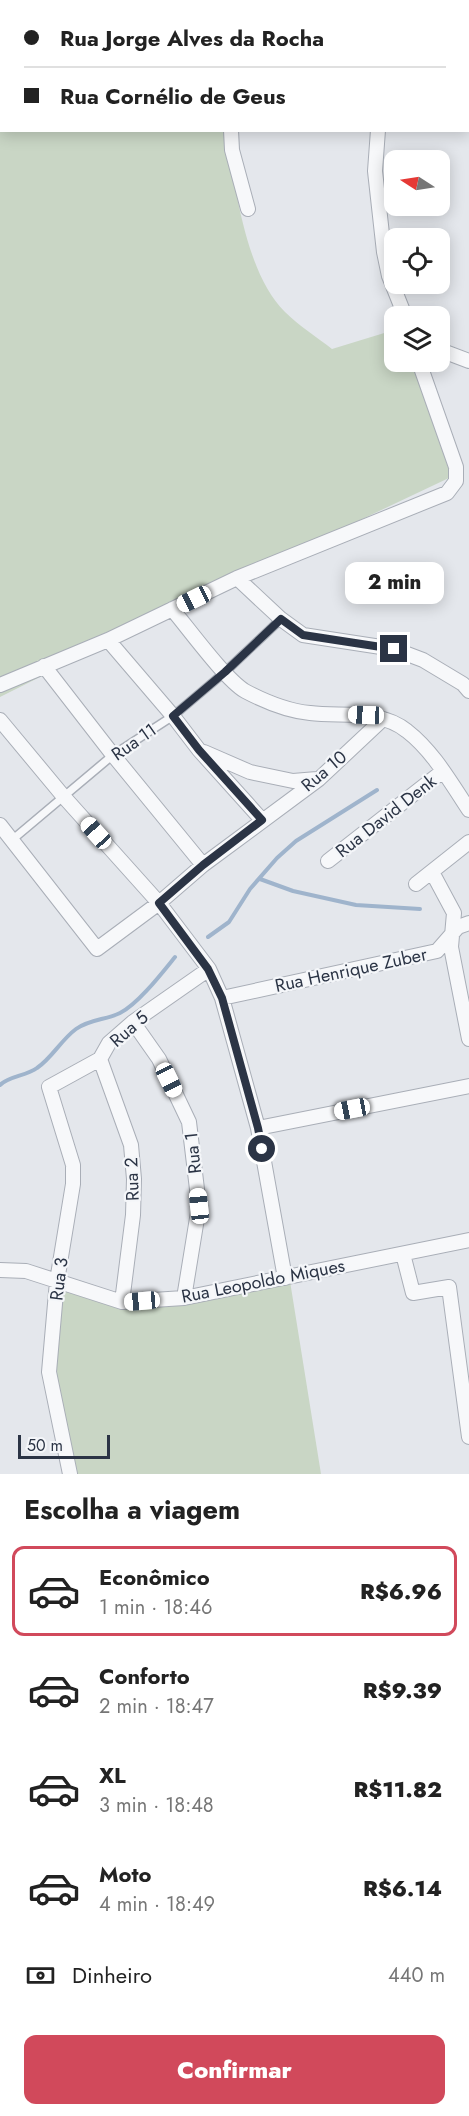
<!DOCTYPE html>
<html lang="pt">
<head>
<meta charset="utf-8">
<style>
	body { margin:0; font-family:Jost,sans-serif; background:#f6f6f6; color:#222; height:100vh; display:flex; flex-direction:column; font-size:22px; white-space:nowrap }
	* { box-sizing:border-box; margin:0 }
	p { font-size:20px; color:#767676 }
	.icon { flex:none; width:33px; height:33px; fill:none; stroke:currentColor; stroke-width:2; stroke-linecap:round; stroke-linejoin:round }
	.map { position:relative; height:1474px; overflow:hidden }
	.side { display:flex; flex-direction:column; background:#fff; flex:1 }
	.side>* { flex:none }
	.banner { position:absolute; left:0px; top:0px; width:470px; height:132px; box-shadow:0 3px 15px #0003; display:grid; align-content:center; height:132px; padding:0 24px; background:#fff }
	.needle { width:39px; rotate:282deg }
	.tools { position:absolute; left:384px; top:150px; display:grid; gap:12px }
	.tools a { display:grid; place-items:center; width:66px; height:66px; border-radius:12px; background:#fff; box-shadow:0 3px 15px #0003; font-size:30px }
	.scale { position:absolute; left:18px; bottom:15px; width:92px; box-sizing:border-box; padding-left:6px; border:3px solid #2b3445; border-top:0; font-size:16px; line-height:21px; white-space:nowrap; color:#2b3445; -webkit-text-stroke:4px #f4f6f9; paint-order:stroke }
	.end { position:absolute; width:27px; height:27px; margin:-14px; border:8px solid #2b3445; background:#fff; box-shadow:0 0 0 3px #fff }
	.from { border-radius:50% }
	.bubble { position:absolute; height:42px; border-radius:12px; background:#fff; box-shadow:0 3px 15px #0003; font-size:20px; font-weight:800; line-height:42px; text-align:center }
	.car { position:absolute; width:18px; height:36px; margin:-18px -9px; border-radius:8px; box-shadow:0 0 4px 2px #0007; background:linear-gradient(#fff 24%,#345 0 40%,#fff 0 76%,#345 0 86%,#fff 0) }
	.banner b { display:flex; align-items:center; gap:21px; height:57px; font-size:22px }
	.banner b+b { border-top:2px solid #e0e0e0 }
	.banner i { width:15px; height:15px; background:#222 }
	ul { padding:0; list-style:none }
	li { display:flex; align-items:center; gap:18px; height:90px; margin:0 12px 9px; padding:0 12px; border:3px solid transparent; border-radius:12px }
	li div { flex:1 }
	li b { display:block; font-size:22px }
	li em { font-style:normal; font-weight:800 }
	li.on { border-color:#d1495b }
	li>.icon { width:54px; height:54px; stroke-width:1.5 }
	h2 { padding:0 24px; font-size:27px; line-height:72px }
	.pay { display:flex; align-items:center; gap:15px; height:66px; padding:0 24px; font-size:22px }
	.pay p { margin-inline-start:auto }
	.cta { display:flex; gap:12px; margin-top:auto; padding:12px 24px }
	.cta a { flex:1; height:69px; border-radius:12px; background:#d1495b; color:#fff; font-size:24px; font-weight:800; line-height:69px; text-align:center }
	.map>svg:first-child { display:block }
	.green { fill:#c9d6c5 }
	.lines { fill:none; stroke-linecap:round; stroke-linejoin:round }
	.stream { stroke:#9fb4cc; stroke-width:4 }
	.service-casing { stroke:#a9aeb7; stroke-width:10 }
	.minor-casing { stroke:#a9aeb7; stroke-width:16 }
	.secondary-casing { stroke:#a9aeb7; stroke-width:22 }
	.service { stroke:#f7f8fa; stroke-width:7 }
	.minor { stroke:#f7f8fa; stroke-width:14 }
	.secondary { stroke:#fff; stroke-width:20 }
	.route { stroke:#2b3445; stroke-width:8 }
	.labels { text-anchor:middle; stroke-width:4.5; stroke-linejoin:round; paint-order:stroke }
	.street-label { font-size:18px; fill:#2b3445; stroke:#f4f6f9 }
</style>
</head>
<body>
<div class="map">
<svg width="469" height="1474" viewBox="0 0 469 1474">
	<rect width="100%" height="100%" fill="#e4e7ec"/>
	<path class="green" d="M 0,0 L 100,2 L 2,2 L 2,130 L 225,131 C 236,185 244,271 285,312 C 299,326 317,337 332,349 L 394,330 L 394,362 L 415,362 L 451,477 L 242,576 L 0,697 Z
		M 289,1275 L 321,1474 L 65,1474 L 55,1389 L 62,1284 L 122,1304 Z"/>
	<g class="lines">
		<path class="stream" d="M 0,125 L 2,124
			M 260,879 L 293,891 L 356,905 L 420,909
			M 208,937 L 229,922 L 250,889 L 277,858 L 296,841 L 377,790
			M 0,1085 C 9,1076 26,1076 37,1068 C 52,1058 61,1040 76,1029 C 90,1019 106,1020 120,1013 C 138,1004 162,973 175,957"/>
		<defs>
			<path id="service" d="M 12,840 L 113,755 L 173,716 L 225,672 L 281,619"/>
			<path id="minor" d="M 219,0 L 219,2
				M 372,0 L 372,2
				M 0,28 L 2,29
				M 468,114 L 469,114
				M 231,130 L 232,150 L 248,209
				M 378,130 L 375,171 L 384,252 L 389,276 L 405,316
				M 440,350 L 469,361
				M 237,578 L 281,619 L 303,635 L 394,649 L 423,660 L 463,684 L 469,691
				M 172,609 C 189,629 225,679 245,691 C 264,701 288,711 310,713 C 342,717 380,709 407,731 C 433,751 451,783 469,810
				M 108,640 L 173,716 L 199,750 L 262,820
				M 44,666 L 113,755 L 203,865
				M 0,685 L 108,640 L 237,578 L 447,493 L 456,481 L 456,467 L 419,362
				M 0,720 L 64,797 L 159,903 L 209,969 L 222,998 L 258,1128 L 285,1278
				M 204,752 L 250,772 L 293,781 L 317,779
				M 0,825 L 97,949 L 159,903 L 203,865 L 319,779 L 383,719
				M 328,861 L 443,771
				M 432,872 L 454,913 L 451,947 L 469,1039
				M 416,884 L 469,842
				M 222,998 L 437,951 L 458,927 L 469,923
				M 133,1022 L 159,1059 L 189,1122 L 199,1206 L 184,1298
				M 100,1059 L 131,1145 L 134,1179 L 133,1215 L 122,1302
				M 258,1128 L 469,1086
				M 403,1254 L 413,1293 L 449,1287 L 469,1437
				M 0,1270 L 26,1271 L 122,1302 L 184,1298 L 469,1240
				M 70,1474 L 49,1372 L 57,1281 L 73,1184 L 73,1165 L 49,1087 L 100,1059 L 109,1043 L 133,1022 L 209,969"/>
			<path id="secondary" d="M 464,0 L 464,2
				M 468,59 L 469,74"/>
		</defs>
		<use href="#service" class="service-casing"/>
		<use href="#minor" class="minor-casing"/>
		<use href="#secondary" class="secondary-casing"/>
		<use href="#service" class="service"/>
		<use href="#minor" class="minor"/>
		<use href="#secondary" class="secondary"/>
	</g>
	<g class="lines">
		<path class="route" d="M 262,1149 L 258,1128 L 222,998 L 208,969 L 159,903 L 203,865 L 262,820 L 199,750 L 173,716 L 225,672 L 281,619 L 303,635 L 394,649"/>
	</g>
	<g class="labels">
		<g class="street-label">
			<text transform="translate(134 742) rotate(-35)" y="6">Rua 11</text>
			<text transform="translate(324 771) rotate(-40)" y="6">Rua 10</text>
			<text transform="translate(386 816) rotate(-38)" y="6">Rua David Denk</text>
			<text transform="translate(351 970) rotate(-12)" y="6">Rua Henrique Zuber</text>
			<text transform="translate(129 1029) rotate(-41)" y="6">Rua 5</text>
			<text transform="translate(193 1153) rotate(-96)" y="6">Rua 1</text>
			<text transform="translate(132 1179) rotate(-92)" y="6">Rua 2</text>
			<text transform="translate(59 1279) rotate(-83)" y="6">Rua 3</text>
			<text transform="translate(263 1281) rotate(-11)" y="6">Rua Leopoldo Miques</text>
		</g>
	</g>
</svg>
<div class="tools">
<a><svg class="needle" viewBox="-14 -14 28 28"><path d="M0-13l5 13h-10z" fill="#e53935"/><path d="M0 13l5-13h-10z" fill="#767676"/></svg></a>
<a><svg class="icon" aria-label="locate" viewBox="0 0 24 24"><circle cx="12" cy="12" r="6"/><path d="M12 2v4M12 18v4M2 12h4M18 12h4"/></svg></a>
<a><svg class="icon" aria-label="layers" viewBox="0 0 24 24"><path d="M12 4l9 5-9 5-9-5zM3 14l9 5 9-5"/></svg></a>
</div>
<div class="scale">50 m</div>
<i class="end from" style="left:262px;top:1149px"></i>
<i class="end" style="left:394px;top:649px"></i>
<div class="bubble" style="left:345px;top:562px;width:99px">2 min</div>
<i class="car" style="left:194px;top:599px;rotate:244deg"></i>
<i class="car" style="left:366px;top:715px;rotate:272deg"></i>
<i class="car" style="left:96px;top:833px;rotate:318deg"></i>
<i class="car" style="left:169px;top:1080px;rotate:154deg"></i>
<i class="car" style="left:352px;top:1109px;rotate:259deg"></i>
<i class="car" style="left:199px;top:1206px;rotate:354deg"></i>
<i class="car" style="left:142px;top:1301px;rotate:265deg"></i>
<div class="banner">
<b><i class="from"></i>Rua Jorge Alves da Rocha</b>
<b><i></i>Rua Cornélio de Geus</b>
</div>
</div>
<section class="side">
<h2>Escolha a viagem</h2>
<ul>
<li class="on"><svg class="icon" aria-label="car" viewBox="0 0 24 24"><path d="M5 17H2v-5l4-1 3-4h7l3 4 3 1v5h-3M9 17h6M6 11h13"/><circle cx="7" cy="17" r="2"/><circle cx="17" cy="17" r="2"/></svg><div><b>Econômico</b><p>1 min · 18:46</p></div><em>R$6.96</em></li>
<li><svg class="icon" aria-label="car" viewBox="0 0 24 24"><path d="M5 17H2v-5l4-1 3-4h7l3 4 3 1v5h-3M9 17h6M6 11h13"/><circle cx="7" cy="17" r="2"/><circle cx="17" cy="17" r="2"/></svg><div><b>Conforto</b><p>2 min · 18:47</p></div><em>R$9.39</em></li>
<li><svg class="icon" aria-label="car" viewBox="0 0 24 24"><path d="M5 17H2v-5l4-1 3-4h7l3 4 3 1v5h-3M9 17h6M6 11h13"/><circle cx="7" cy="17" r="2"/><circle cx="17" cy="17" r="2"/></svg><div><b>XL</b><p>3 min · 18:48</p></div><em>R$11.82</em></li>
<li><svg class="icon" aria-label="car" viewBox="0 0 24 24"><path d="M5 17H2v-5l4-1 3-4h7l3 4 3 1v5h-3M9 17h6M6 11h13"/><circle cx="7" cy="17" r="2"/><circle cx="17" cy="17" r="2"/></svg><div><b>Moto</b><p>4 min · 18:49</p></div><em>R$6.14</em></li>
</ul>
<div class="pay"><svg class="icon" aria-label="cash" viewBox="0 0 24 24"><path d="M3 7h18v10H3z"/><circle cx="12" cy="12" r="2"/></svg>Dinheiro<p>440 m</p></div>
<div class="cta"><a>Confirmar</a></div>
</section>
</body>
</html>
